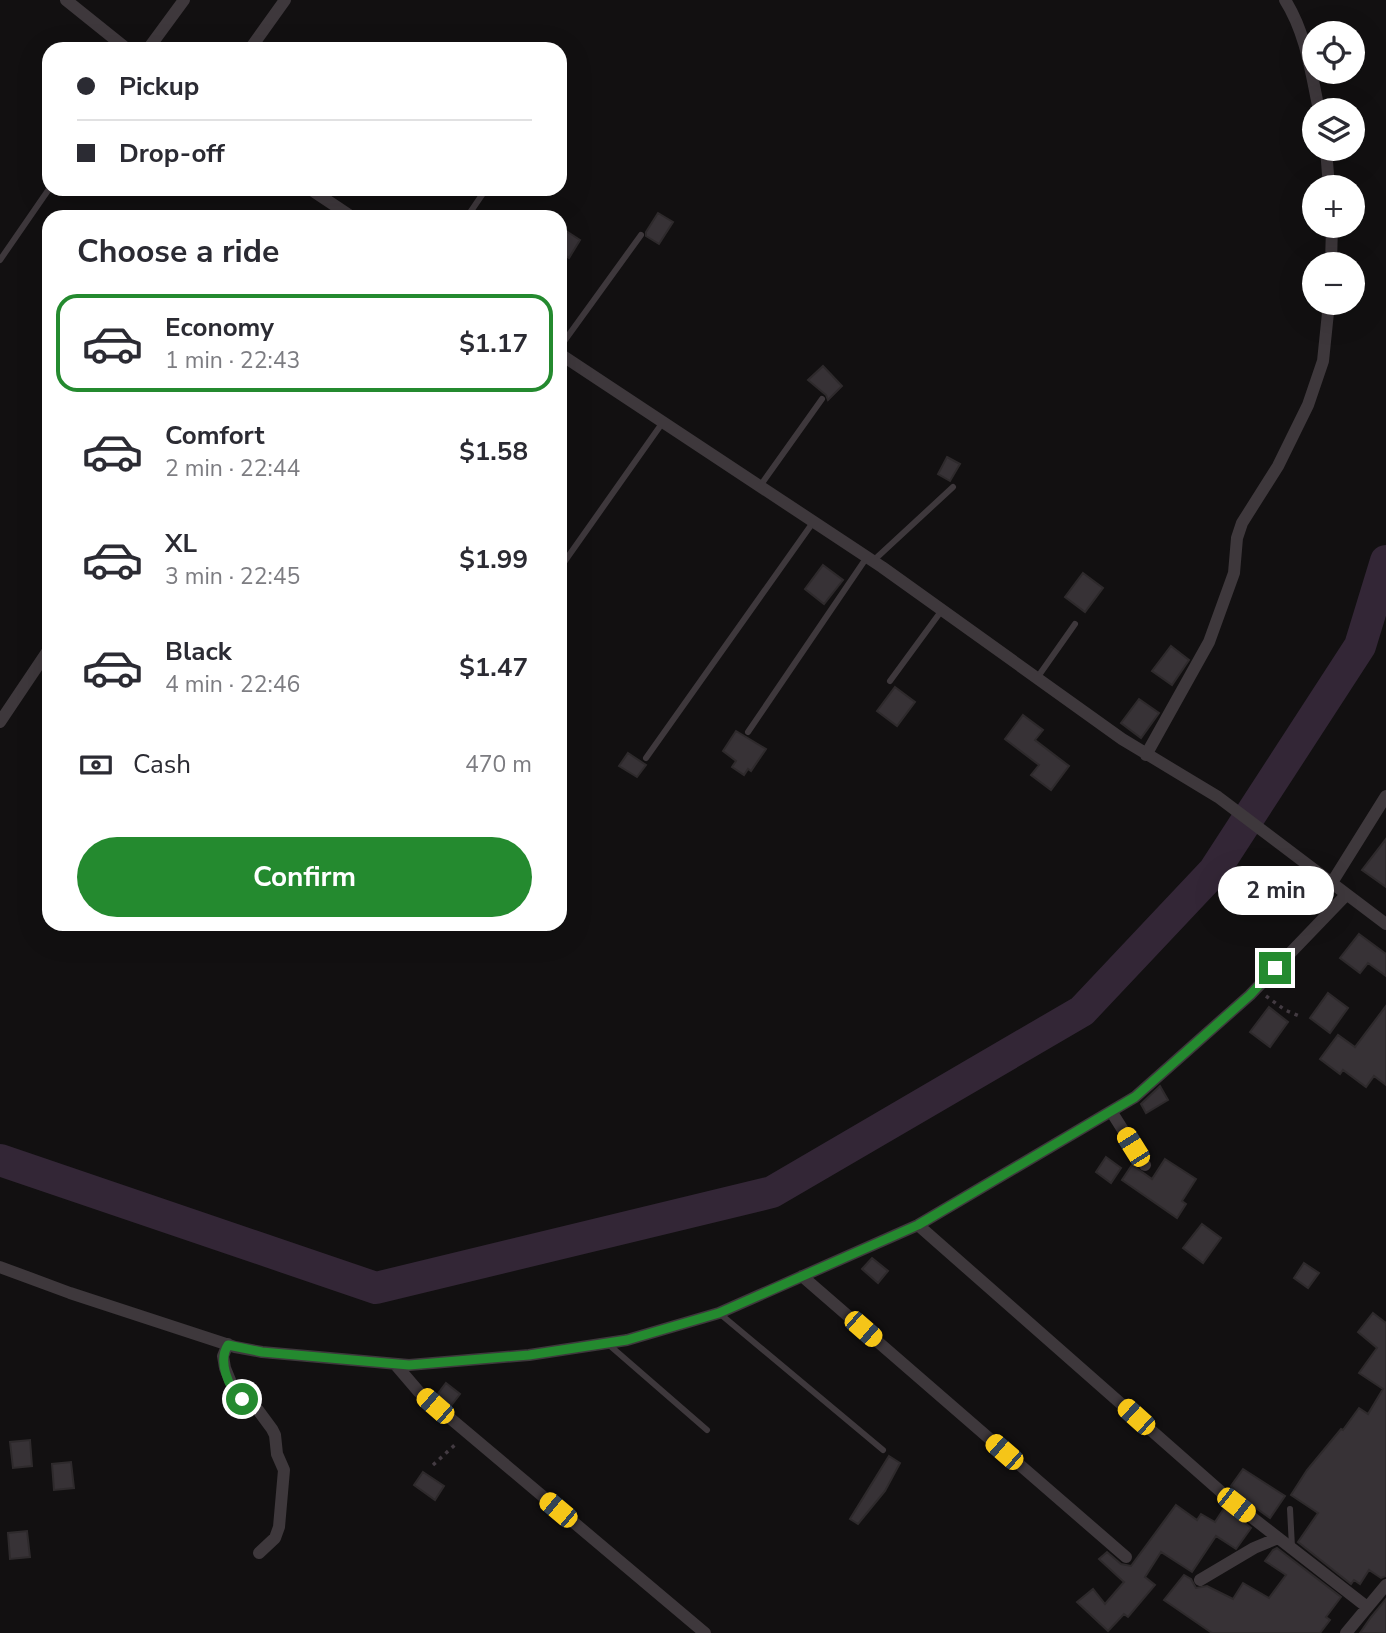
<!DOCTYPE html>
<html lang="en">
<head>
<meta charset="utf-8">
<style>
	body { margin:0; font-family:"Nunito Sans",sans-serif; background:#f7f7f7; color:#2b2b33; height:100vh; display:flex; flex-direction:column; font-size:26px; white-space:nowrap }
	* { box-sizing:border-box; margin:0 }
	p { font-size:23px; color:#7c7c81 }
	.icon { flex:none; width:38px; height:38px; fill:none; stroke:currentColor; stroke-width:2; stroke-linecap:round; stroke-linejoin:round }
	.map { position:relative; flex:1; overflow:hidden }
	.details { position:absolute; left:42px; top:210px; width:525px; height:721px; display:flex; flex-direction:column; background:#fff; border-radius:21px; box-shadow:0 7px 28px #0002 }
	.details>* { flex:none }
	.guide { position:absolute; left:42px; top:42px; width:525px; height:154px; border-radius:21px; box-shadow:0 7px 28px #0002; display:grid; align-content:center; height:154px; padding:0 35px; background:#fff }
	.fabs { position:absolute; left:1302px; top:21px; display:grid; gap:14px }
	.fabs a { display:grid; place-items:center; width:63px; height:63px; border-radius:50%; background:#fff; box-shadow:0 7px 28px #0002; font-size:35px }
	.end { position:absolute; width:32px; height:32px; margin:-16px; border:9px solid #248a2f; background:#fff; box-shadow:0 0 0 4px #fff }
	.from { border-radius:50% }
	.bubble { position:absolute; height:49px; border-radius:24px; background:#fff; box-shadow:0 7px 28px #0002; font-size:23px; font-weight:700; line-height:49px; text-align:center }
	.car { position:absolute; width:21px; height:42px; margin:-21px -10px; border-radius:9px; box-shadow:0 0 5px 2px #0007; background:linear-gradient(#f5c518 24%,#345 0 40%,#f5c518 0 76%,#345 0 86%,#f5c518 0) }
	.guide b { display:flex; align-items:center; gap:24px; height:66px; font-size:26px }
	.guide b+b { border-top:2px solid #e1e1e2 }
	.guide i { width:18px; height:18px; background:#2b2b33 }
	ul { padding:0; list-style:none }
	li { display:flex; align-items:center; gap:21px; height:98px; margin:0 14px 10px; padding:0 21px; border:4px solid transparent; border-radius:21px }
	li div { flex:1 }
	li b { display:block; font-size:26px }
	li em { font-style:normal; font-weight:700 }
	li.active { border-color:#248a2f }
	li>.icon { width:63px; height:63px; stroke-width:1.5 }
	h2 { padding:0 35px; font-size:32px; line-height:84px }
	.pay { display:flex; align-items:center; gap:18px; height:77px; padding:0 35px; font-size:26px }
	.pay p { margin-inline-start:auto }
	.button { display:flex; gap:14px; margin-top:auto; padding:14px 35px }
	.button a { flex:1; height:80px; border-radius:42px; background:#248a2f; color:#fff; font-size:28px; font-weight:700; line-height:80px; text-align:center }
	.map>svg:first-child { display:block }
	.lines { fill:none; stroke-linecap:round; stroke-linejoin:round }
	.river { stroke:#332636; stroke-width:32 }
	.building { fill:#373236; stroke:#2e2a2c; stroke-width:2 }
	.path { stroke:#433b42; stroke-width:3.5; stroke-dasharray:3.5 5; stroke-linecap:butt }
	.lane { stroke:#3e383c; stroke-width:6 }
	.street { stroke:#3e383c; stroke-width:12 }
	.route { stroke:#248a2f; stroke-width:9 }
</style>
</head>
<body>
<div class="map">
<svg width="1386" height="1633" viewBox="0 0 1386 1633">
	<rect width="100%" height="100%" fill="#121011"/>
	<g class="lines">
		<path class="river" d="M 0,1160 L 376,1288 L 772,1192 L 1082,1011 L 1214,871 L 1360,646 L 1386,561"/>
	</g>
	<path class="building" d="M 658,213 L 673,222 L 659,244 L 646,236 L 646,232 Z
		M 560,227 L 580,240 L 569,258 L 560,252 Z
		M 823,366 L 842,386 L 828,400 L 826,395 L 808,380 Z
		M 947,457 L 960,464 L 950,481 L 938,474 Z
		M 823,565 L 843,580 L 824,604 L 805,589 Z
		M 1083,573 L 1103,588 L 1085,612 L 1065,597 Z
		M 1171,646 L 1189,660 L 1172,685 L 1152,671 Z
		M 895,687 L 915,702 L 897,726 L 877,711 Z
		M 1139,699 L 1159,713 L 1141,738 L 1121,723 Z
		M 1023,715 L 1043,730 L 1035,740 L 1069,766 L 1051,790 L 1031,775 L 1039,765 L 1005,739 Z
		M 736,731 L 766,749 L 751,771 L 748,769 L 744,775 L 732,767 L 736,761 L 723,751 Z
		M 628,753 L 646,765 L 637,777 L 619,766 Z
		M 1386,839 L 1386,887 L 1362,870 Z
		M 1359,934 L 1386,954 L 1386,976 L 1368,963 L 1360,973 L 1340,958 Z
		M 1328,993 L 1348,1008 L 1330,1033 L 1310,1018 Z
		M 1386,1006 L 1386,1085 L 1374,1076 L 1366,1087 L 1343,1070 L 1340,1074 L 1320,1059 L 1338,1035 L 1355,1047 Z
		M 1269,1007 L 1288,1022 L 1270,1047 L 1250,1032 Z
		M 1160,1086 L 1168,1100 L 1146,1113 L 1141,1104 Z
		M 1106,1157 L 1121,1168 L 1111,1183 L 1096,1172 Z
		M 1165,1159 L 1196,1179 L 1182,1201 L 1186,1204 L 1177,1218 L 1122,1180 L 1132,1165 L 1152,1179 Z
		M 1202,1224 L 1221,1238 L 1203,1263 L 1183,1248 Z
		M 872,1258 L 888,1271 L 878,1283 L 862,1269 Z
		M 1304,1263 L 1319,1273 L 1308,1288 L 1294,1278 Z
		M 1373,1313 L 1386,1323 L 1386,1576 L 1381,1578 L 1369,1570 L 1360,1584 L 1354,1580 L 1351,1584 L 1298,1542 L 1318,1513 L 1291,1495 L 1307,1470 L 1341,1429 L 1343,1430 L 1359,1408 L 1368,1414 L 1383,1389 L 1359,1373 L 1377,1348 L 1358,1332 Z
		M 446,1383 L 460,1394 L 450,1407 L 437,1395 Z
		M 30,1440 L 32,1466 L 13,1468 L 10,1442 Z
		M 889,1456 L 900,1463 L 885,1491 L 858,1524 L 850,1519 Z
		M 71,1462 L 74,1488 L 54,1490 L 52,1464 Z
		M 1243,1469 L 1285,1496 L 1270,1518 L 1242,1498 L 1231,1486 Z
		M 423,1472 L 444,1486 L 435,1500 L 414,1485 Z
		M 1176,1505 L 1197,1520 L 1201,1514 L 1215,1522 L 1225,1507 L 1251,1528 L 1236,1549 L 1216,1536 L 1192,1572 L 1161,1552 L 1145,1577 L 1155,1585 L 1128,1617 L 1124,1614 L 1108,1631 L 1077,1602 L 1093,1589 L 1105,1604 L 1124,1582 L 1099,1559 L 1107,1552 L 1121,1564 L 1131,1566 Z
		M 27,1531 L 30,1557 L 10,1559 L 8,1533 Z
		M 1277,1548 L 1341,1597 L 1326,1617 L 1330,1620 L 1320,1633 L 1212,1633 L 1164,1600 L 1184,1575 L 1191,1579 L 1196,1588 L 1207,1586 L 1233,1599 L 1243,1583 L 1269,1598 L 1286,1575 L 1265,1561 L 1273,1550 Z
		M 1386,1599 L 1386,1633 L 1360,1633 L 1371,1617 Z"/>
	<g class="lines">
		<path class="path" d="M 560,270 L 565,264
			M 1266,996 L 1285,1010 L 1299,1016
			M 433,1465 L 458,1442"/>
		<path class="lane" d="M 467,217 L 486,189
			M 0,260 L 49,189
			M 560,347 L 641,235
			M 760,486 L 822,399
			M 873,561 L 953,487
			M 560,568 L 663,422
			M 1037,678 L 1075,624
			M 890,681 L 942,610
			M 748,732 L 867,557
			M 646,758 L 814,521
			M 719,1313 L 883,1450
			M 608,1344 L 707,1430
			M 1290,1509 L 1292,1547"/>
		<path class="street" d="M 66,0 L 127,49
			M 1285,0 C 1306,33 1311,73 1319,110
			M 148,49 L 184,0
			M 250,49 L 285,0
			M 1326,149 L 1329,187
			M 310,189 L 352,217
			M 1331,264 L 1332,226
			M 560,354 L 882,567 L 1122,739 L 1218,797 L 1386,924
			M 0,722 L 49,649
			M 1146,755 L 1209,642 L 1234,573 L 1237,538 L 1242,523 L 1278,466 L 1308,405 L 1323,361 L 1329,303
			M 1331,884 L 1386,796
			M 1111,1111 L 1145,1165
			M 918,1225 L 1236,1505 L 1367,1607
			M 0,1267 L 70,1293 L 235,1347 L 262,1352 L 409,1365 L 529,1355 L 627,1340 L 719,1313 L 918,1225 L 1135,1097 L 1250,995 L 1346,895
			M 802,1276 L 1126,1557
			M 228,1344 L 223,1356 L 225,1368 L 236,1395 L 258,1410 L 272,1429 L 275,1435 L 277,1454 L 284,1470 L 279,1527 L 275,1538 L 259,1553
			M 395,1364 L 419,1392 L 705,1633
			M 1200,1580 L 1254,1548 L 1278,1538
			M 1346,1633 L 1386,1585"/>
	</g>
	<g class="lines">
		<path class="route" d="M 242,1399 C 227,1387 218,1360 228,1345 L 262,1352 L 409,1365 L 529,1355 L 627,1340 L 719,1313 L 918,1225 L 1135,1097 L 1250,995 L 1275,968"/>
	</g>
</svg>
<div class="fabs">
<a><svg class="icon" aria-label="locate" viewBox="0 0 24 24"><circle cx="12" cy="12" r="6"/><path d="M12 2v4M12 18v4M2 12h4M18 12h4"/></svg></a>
<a><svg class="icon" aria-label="layers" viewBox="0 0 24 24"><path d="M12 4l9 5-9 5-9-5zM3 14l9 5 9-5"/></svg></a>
<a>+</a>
<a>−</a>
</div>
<i class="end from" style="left:242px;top:1399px"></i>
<i class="end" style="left:1275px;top:968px"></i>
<div class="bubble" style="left:1218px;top:866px;width:116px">2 min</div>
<i class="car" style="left:1133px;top:1147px;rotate:328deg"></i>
<i class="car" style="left:863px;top:1329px;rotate:131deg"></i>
<i class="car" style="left:435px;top:1406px;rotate:311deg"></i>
<i class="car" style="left:1136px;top:1417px;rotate:312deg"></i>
<i class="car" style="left:1004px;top:1452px;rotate:311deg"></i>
<i class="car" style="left:1236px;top:1505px;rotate:128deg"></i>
<i class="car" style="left:558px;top:1510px;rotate:310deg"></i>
<div class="guide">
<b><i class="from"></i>Pickup</b>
<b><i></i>Drop-off</b>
</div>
<section class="details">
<h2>Choose a ride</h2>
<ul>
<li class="active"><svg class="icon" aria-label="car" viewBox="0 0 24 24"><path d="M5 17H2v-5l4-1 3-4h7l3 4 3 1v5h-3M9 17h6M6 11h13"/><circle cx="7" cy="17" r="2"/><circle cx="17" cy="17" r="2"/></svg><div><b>Economy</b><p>1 min · 22:43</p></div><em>$1.17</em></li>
<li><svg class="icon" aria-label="car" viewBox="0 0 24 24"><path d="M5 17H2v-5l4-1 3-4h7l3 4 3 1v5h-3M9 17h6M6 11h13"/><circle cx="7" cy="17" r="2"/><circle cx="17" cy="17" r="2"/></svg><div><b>Comfort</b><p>2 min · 22:44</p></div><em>$1.58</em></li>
<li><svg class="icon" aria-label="car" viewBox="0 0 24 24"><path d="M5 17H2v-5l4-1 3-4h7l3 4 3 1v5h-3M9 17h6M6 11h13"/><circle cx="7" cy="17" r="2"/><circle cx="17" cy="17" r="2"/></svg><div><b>XL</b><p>3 min · 22:45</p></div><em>$1.99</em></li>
<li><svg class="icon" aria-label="car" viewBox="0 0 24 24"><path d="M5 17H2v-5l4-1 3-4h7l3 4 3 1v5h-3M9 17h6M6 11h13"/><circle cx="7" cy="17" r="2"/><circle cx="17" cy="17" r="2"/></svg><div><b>Black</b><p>4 min · 22:46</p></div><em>$1.47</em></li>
</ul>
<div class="pay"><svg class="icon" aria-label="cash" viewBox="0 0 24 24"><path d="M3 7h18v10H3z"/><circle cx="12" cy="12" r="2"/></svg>Cash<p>470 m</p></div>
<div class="button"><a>Confirm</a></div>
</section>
</div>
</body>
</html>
